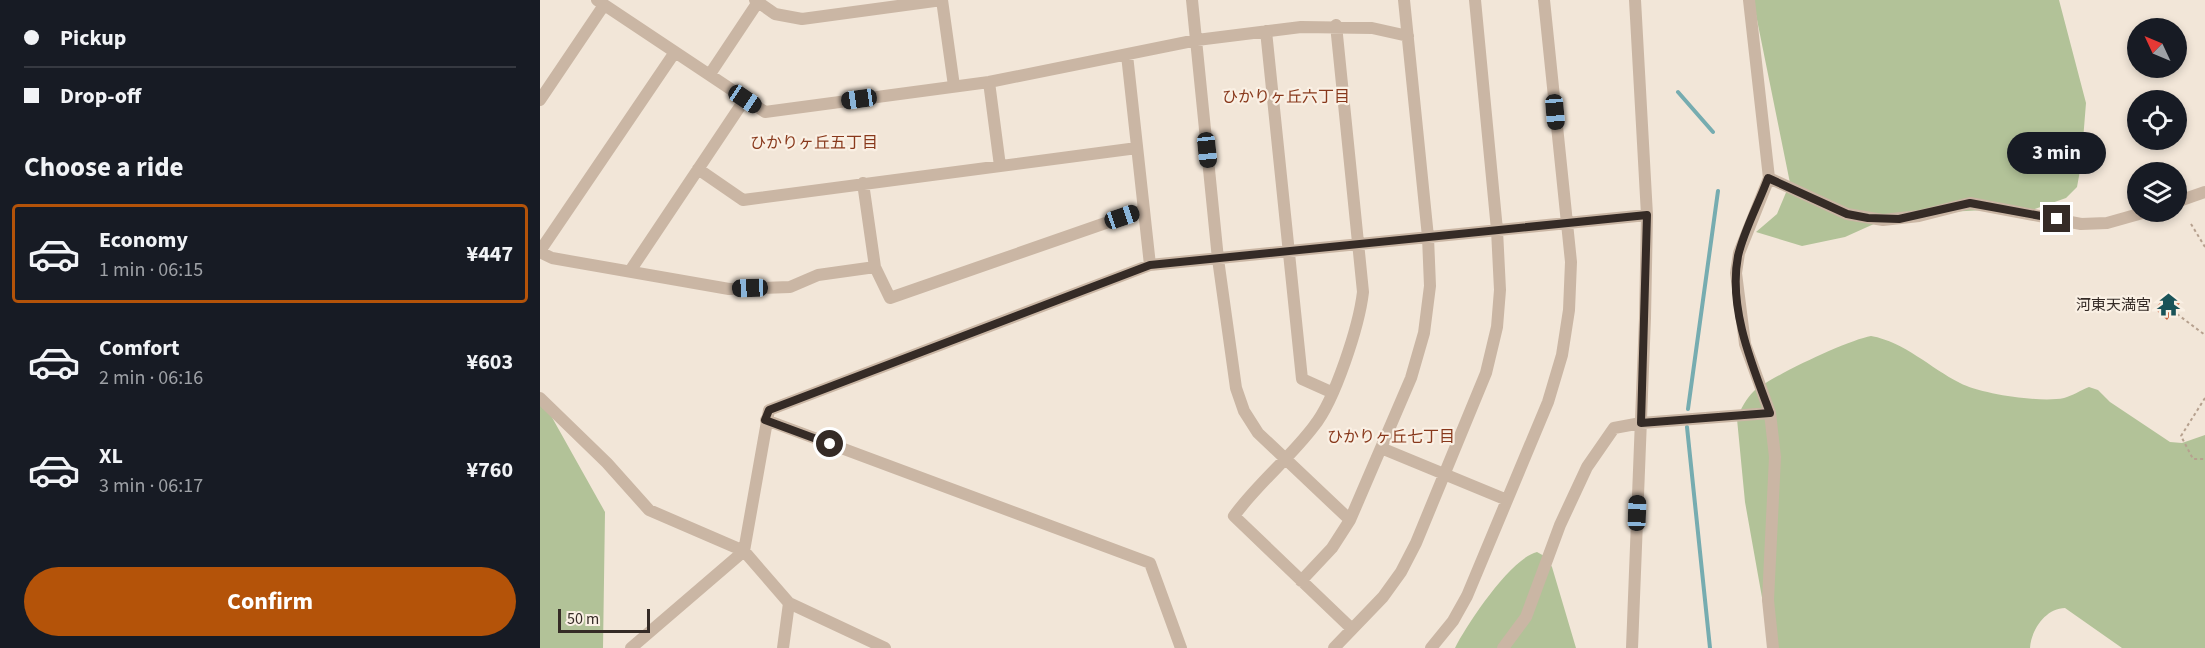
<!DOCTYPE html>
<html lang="en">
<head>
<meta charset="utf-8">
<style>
	body { margin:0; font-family:"Source Sans 3","Noto Sans JP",sans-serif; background:#20242c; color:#f1f3f6; height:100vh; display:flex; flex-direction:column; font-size:22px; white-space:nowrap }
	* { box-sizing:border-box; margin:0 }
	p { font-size:20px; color:#9ea1a6 }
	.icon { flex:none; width:33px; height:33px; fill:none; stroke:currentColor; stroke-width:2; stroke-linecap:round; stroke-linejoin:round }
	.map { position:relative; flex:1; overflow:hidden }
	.side { display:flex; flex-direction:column; background:#171b24; width:540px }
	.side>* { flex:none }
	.hud { display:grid; align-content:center; height:132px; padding:0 24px; background:#171b24 }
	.needle { width:39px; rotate:314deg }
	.buttons { position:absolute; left:1587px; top:18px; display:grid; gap:12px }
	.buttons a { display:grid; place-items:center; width:60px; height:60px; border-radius:50%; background:#171b24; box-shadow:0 3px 9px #0003; font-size:30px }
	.scale { position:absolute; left:18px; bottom:15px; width:92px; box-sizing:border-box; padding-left:6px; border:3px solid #352b26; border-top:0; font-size:16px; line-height:21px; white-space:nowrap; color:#352b26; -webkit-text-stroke:4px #faf0e4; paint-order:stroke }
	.end { position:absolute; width:27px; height:27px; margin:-14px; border:8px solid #352b26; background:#fff; box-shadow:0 0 0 3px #fff }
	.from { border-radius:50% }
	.bubble { position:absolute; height:42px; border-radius:21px; background:#171b24; box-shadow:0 3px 9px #0003; font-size:20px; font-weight:700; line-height:42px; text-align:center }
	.car { position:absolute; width:18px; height:36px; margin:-18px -9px; border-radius:8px; box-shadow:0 0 4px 2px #0007; background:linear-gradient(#222 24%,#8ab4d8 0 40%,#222 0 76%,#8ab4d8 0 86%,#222 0) }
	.hud b { display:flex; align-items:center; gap:21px; height:57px; font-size:22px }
	.hud b+b { border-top:2px solid #363941 }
	.hud i { width:15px; height:15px; background:#f1f3f6 }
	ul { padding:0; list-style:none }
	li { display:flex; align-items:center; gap:18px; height:99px; margin:0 12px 9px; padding:0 12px; border:3px solid transparent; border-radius:6px }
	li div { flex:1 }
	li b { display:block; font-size:22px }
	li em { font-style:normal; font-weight:700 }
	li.selected { border-color:#b45309 }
	li>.icon { width:54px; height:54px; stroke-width:1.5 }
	h2 { padding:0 24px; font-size:27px; line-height:72px }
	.action { display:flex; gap:12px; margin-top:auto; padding:12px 24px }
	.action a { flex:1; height:69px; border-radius:36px; background:#b45309; color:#fff; font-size:24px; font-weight:700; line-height:69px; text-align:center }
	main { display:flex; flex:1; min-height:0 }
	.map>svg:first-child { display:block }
	.green { fill:#b2c298 }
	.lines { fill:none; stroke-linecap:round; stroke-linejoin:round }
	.stream { stroke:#76acb0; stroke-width:4 }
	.building { fill:#cb633d }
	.path { stroke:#b6a08e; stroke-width:2; stroke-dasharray:3 3; stroke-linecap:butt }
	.minor { stroke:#cab6a4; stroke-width:12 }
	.route { stroke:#352b26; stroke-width:8 }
	.labels { text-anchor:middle; stroke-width:4.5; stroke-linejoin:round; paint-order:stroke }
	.poi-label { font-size:15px; fill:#352b26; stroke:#faf0e4; text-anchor:end }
	.neighbourhood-label { font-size:16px; fill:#88381b; stroke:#faf0e4 }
</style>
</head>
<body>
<main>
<section class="side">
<div class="hud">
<b><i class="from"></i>Pickup</b>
<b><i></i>Drop-off</b>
</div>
<h2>Choose a ride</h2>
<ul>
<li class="selected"><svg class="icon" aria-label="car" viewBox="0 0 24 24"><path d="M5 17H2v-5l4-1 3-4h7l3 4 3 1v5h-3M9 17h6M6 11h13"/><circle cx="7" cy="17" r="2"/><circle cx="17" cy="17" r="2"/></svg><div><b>Economy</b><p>1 min · 06:15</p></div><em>¥447</em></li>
<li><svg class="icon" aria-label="car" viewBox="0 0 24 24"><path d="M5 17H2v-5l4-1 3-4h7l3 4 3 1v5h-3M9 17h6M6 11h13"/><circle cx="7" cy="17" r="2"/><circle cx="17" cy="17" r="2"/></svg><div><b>Comfort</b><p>2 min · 06:16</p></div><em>¥603</em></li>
<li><svg class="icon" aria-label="car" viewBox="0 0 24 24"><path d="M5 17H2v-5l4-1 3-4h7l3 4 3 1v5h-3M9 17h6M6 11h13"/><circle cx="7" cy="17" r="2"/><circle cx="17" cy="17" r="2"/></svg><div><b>XL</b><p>3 min · 06:17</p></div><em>¥760</em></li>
</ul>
<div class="action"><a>Confirm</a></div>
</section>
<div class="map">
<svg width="1665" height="648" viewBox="0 0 1665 648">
	<rect width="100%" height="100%" fill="#f2e6d8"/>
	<path class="green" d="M 1213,0 L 1519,0 L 1546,103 L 1541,165 L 1537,187 L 1526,198 L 1478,215 L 1444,210 L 1373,214 L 1345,219 L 1305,237 L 1262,246 L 1216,232 L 1237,214 L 1250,183 Z
		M 1331,336 C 1365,342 1390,368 1420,383 C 1441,394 1501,403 1524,398 C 1532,396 1541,390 1549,387 L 1558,390 L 1570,402 L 1630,442 L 1642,443 L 1665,435 L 1665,648 L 1582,648 L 1525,608 C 1506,608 1491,630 1490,648 L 1231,648 L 1205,502 L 1197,419 C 1201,408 1206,399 1214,391 C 1232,376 1308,340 1331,336 Z
		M 0,396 L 65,512 L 63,648 L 0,648 Z
		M 997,552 L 1006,557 L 1012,567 L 1036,648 L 915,648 C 927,624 971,558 997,552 Z"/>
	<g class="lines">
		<path class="stream" d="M 1138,92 L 1173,132
			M 1148,409 L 1178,191
			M 1147,427 L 1170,648"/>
	</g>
	<path class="building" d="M 1628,293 L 1640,303 L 1627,320 L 1615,309 Z"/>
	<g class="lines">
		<path class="path" d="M 1651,224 L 1665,247
			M 1637,314 L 1665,335
			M 1665,398 L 1641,436 L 1653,459 L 1665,459"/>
		<path class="minor" d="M 57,0 L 225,112 L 449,82 L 657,40 L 761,27 L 832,28 L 868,36
			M 215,0 L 235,14 L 262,19 L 402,0
			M 402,0 L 414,86
			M 652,0 L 678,259 L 696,388 L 704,411 L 718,433 L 810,520
			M 1209,0 L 1229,178 L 1199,253 L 1196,273 L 1205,344 L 1230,413 L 1235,457 L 1228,600 L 1233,648
			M 796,25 L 823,292 C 819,326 795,400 774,426 C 750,458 718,483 694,516 L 812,629
			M 726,31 L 762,379 L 791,392
			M 587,55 L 610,265
			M 170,74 L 218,2
			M 449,82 L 460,166
			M 0,100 L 64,5
			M 158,169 L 203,200 L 597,148
			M 1229,178 L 1307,214 L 1343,220 L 1379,216 L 1430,203 L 1541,224 L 1567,223 L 1606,212
			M 323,183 L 335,267 L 350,298 L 603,210
			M 1636,202 L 1665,192
			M 0,251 L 135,52
			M 0,252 L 12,258 L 189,289 L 250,287 L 278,275 L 335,267
			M 90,271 L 205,99
			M 0,398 L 67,463 L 109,510 L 204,551 L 249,603 L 345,648
			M 226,420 L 610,563 L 641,648
			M 841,448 L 967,500
			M 761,581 L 792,548 L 810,520 L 871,378 L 884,333 L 890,286 L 888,237 L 864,0
			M 91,648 L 204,551 L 229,410 L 610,265 L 1107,215
			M 243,648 L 249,603
			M 794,648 L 843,597 L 861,572 L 876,543 L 946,373 L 957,327 L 960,290 L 957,230 L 935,0
			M 891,648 L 913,621 L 927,596 L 1008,402 L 1022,355 L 1029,310 L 1031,262 L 1004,0
			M 963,648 L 986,617 L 1020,525 L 1047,467 L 1074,428 L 1101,423 L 1230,413
			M 1092,648 L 1105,318 L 1107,215 L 1095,0"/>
	</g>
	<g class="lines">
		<path class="route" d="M 290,444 L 225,420 L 229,410 L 610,265 L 1107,215 L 1101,423 L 1230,413 C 1212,365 1188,308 1198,256 C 1204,230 1219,203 1228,178 L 1307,214 L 1328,218 L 1359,219 L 1430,203 L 1517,219"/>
	</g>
	<defs>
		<symbol id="temple-bare" viewBox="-9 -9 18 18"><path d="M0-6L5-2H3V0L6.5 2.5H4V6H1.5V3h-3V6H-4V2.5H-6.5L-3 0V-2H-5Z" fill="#1a5358" stroke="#faf0e4" stroke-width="2.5" paint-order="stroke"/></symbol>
	</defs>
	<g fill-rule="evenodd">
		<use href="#temple-bare" x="1612" y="288" width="33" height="33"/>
	</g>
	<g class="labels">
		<g class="poi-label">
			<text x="1611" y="310">河東天満宮</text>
		</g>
		<g class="neighbourhood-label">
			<text x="746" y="102">ひかりヶ丘六丁目</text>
			<text x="274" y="148">ひかりヶ丘五丁目</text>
			<text x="851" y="442">ひかりヶ丘七丁目</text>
		</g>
	</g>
</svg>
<div class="buttons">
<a><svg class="needle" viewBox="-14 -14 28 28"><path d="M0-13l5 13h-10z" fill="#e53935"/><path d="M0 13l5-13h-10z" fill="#9ea1a6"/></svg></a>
<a><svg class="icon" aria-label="locate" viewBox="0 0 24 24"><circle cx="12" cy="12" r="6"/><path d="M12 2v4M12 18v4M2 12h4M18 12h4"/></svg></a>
<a><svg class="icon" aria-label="layers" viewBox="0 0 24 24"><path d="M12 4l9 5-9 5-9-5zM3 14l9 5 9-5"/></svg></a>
</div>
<div class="scale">50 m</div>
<i class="end from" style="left:290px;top:444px"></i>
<i class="end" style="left:1517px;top:219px"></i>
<div class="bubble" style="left:1467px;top:132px;width:99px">3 min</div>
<i class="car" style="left:205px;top:99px;rotate:124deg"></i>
<i class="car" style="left:319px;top:99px;rotate:262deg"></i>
<i class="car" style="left:1015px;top:112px;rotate:175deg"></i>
<i class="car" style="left:667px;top:150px;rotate:174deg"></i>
<i class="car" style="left:582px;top:217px;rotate:71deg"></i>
<i class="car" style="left:210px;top:288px;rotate:268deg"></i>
<i class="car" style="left:1097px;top:513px;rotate:2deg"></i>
</div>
</main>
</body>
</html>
